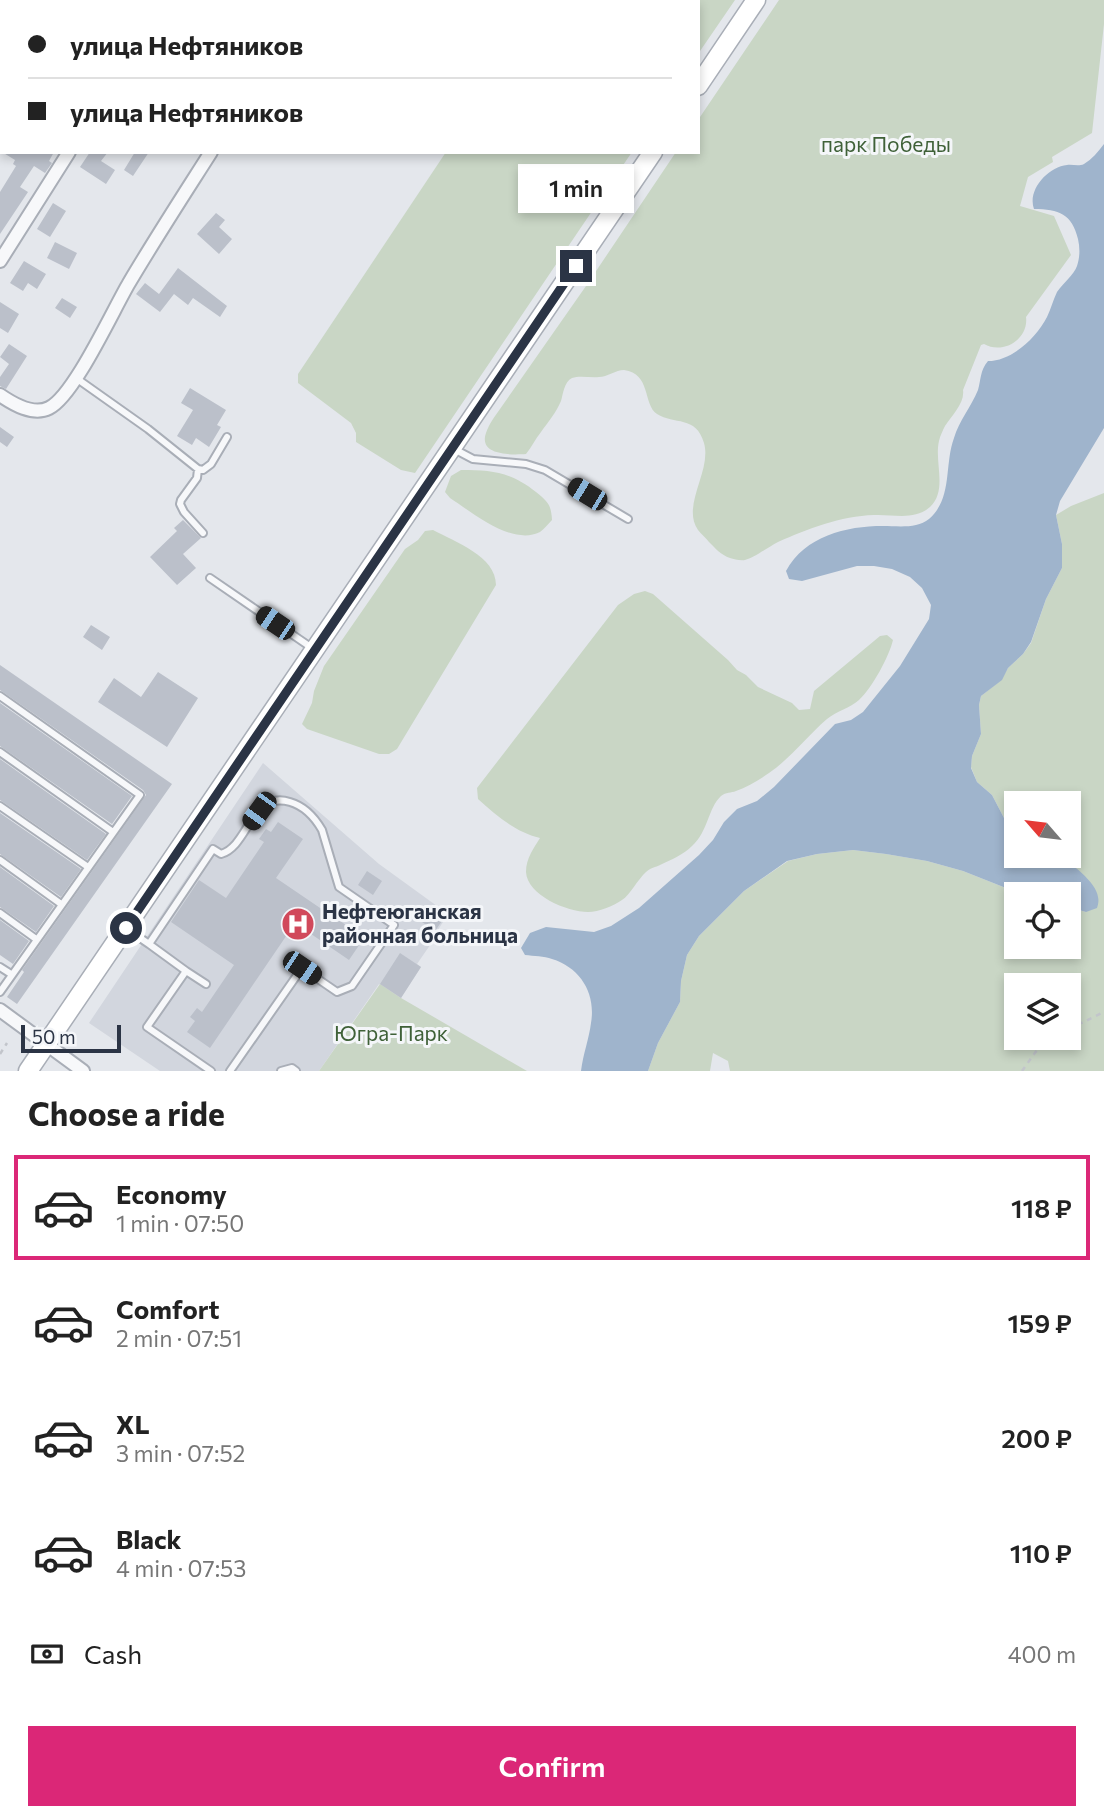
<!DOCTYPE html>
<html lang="en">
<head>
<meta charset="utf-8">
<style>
	body { margin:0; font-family:Commissioner,sans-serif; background:#f2f2f2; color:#222; height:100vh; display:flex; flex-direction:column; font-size:26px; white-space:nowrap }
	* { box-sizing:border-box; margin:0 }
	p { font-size:23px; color:#767676 }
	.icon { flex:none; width:38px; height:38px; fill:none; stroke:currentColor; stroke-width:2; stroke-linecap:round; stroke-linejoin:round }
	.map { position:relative; height:1071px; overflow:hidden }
	.panel { display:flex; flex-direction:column; background:#fff; flex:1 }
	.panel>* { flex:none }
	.guide { position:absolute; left:0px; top:0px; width:700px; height:154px; box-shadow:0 4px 10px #0003; display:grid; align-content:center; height:154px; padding:0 28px; background:#fff }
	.needle { width:46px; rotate:298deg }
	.buttons { position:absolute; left:1004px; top:791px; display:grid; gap:14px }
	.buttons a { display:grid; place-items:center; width:77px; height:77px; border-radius:0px; background:#fff; box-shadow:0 4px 10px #0003; font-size:35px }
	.scale { position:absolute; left:21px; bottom:18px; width:100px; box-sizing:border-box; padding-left:7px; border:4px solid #2b3445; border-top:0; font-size:19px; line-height:24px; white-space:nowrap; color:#2b3445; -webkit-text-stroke:5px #f4f6f9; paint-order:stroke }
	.end { position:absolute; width:32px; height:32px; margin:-16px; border:9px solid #2b3445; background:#fff; box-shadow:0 0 0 4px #fff }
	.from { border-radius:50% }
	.bubble { position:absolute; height:49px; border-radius:0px; background:#fff; box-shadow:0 4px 10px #0003; font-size:23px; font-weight:600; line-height:49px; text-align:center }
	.car { position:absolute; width:21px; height:42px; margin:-21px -10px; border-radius:9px; box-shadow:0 0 5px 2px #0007; background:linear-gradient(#222 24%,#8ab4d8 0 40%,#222 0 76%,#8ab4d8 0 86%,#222 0) }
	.guide b { display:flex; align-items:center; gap:24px; height:66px; font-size:26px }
	.guide b+b { border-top:2px solid #e0e0e0 }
	.guide i { width:18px; height:18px; background:#222 }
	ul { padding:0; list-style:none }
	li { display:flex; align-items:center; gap:21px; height:105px; margin:0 14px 10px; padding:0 14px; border:4px solid transparent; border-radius:0px }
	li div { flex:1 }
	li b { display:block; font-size:26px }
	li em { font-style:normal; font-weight:600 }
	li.on { border-color:#db2777 }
	li>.icon { width:63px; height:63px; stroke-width:1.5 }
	h2 { padding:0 28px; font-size:32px; line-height:84px }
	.pay { display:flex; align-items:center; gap:18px; height:77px; padding:0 28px; font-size:26px }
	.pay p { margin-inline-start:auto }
	.action { display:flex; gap:14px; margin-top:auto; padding:14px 28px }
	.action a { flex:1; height:80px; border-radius:0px; background:#db2777; color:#fff; font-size:28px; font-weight:600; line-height:80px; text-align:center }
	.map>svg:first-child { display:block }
	.built { fill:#d2d6de }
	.green { fill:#c9d6c5; fill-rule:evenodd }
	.water { fill:#9fb4cc }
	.building { fill:#bbc0ca }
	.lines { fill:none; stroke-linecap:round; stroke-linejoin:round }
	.lane-casing { stroke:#a9aeb7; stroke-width:10 }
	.street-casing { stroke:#a9aeb7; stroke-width:16 }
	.secondary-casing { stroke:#a9aeb7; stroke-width:21 }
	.path { stroke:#c2c5cb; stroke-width:2.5; stroke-dasharray:5 5; stroke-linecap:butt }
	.lane { stroke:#f7f8fa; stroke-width:6 }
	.street { stroke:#f7f8fa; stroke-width:12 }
	.secondary { stroke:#fff; stroke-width:18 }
	.route { stroke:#2b3445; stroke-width:9 }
	.labels { text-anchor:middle; stroke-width:6; stroke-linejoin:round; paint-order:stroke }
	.park-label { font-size:21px; fill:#3f6138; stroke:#f4f6f9 }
	.poi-label { font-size:21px; font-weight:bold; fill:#2b3445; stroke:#f4f6f9; text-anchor:start }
</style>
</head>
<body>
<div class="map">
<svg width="1104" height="1071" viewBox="0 0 1104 1071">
	<rect width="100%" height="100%" fill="#e4e7ec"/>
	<path class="built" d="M 263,763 L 379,864 L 448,914 L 436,933 L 437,935 L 417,964 L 421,967 L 401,998 L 379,984 L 319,1071 L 160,1071 L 89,1023 Z"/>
	<path class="green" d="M 415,0 L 735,0 L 698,54 L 698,2 L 414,2 Z
		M 779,0 L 1104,0 L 1104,24 L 1092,133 L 1052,157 L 1053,162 L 1028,177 L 1020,206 L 1054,216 L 1071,255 L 1026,317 C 1029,339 1003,355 984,344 L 981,345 L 963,390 C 965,403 952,415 945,426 C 943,430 940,436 939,441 C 934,462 948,490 930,507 C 914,521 893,514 874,515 C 841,516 807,529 778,542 C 768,547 754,558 745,560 C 740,561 734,559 730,558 C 721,555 715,548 709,542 C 706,538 701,534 698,530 C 681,505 712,471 704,443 C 696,415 674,425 657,414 C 643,405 651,373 624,370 C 616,370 607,377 599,377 C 590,378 580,375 572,378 C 564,382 563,394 561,401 C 556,413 548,422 541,432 C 535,439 532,447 526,454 C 512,455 478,456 486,433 C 489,424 495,416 500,409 L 586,286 L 676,152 L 698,152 L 698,120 Z
		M 446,152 L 632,152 L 415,473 L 401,470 L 356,442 L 356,433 L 351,423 L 298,383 L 298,374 Z
		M 461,470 C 492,470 511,472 536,492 C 548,502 551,504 552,520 C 548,524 544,529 540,532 C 512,546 473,513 450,498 L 445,492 L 451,476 Z
		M 1104,493 L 1104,1071 L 730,1071 L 728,1061 L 713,1053 L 710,1071 L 648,1071 L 658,1043 L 680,1002 L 681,981 L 687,955 L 699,936 L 744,891 L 788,861 L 817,854 L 853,850 L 886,854 L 927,861 L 963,871 L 1011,890 L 1026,894 L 1017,894 L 1017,947 L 1069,947 L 1069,907 L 1086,912 L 1068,863 L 1055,856 L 1069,856 L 1069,803 L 1017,803 L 1017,828 L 1004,818 L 992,795 L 977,782 L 971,767 L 972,756 L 981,734 L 979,705 L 981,696 L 1001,680 L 1008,668 L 1023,654 L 1031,643 L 1046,599 L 1062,568 L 1062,544 L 1056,515 L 1071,506 ZM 1017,985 L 1069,985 L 1069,1038 L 1017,1038 Z
		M 433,530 C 455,542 496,556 496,585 L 397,749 L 389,754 L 379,754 L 307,729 L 302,724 L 312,703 L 314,691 L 324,666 L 405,549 L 418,540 L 425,531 Z
		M 645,591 L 653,594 L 728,660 L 737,670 L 746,675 L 758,687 L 792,703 L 799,710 L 810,709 L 814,691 L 880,636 L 887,635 L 893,640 C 889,657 872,688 859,700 C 850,708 837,711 827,719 C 807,736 791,758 769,773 C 759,780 747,787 736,791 C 731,793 726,792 721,796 C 708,808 708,832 692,846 C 684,854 671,860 660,865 C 656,867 650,868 646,872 C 638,879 630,895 622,900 C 613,906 599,912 588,912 C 567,912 527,895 526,872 C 526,858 534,848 540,838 C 515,832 497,816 478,799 L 477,788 L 618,605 L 634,594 Z
		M 380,984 L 401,998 L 527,1071 L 319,1071 Z"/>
	<path class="water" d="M 1104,144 L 1104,428 L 1060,501 L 1056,515 L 1062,544 L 1062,568 L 1046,599 L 1031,642 L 1023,654 L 1008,668 L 1002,680 L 981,696 L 979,705 L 981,734 L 972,756 L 971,768 L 977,782 L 992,795 L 1004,818 L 1017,828 L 1017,856 C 1027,856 1046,853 1056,856 C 1069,860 1097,883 1098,897 C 1099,901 1098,905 1097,908 L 1086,912 L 1069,907 L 1069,894 L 1026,894 L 1011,890 L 963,871 L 927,861 L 886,854 L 853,850 L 817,854 L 787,861 L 744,891 L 699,936 L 687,955 L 681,981 L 680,1002 L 658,1043 L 648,1071 L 581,1071 C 583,1054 589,1039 591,1023 C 596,994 581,968 552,959 C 544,956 534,956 525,955 L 521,948 L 530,933 L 546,927 L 594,932 L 611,926 L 639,908 L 699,855 L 713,840 L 724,822 L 737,809 L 757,801 L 774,787 L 835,724 L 851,720 L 863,712 L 900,666 L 929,619 L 931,605 L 922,588 L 910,577 L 892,569 L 874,566 L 857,566 L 802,581 L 789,579 L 786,571 C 805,536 846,526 883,526 C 898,526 917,529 929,519 C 953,498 944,465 954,438 C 959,421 971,407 978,390 C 981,380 980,370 988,361 C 1012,361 1036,338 1047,317 C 1051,309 1053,300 1057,292 C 1063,283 1074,275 1077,266 C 1080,257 1080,248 1078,239 C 1072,214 1059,209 1034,209 C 1027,190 1048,167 1067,165 C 1073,164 1078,167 1084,164 C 1092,159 1098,152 1104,144 Z"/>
	<path class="building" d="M 2,152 L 54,152 L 49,161 L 52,163 L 45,173 L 34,166 L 20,187 L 28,192 L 0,234 L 0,192 L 16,166 L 13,164 L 15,160 Z
		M 90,152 L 108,152 L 101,161 L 115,170 L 106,184 L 80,167 Z
		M 135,152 L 149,152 L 133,176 L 124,170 Z
		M 53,203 L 66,211 L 50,237 L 37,229 Z
		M 216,213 L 225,220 L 219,227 L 232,239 L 219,254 L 197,234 Z
		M 55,242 L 77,253 L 69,269 L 47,258 Z
		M 24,261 L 46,274 L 37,289 L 28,283 L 23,291 L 10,283 Z
		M 178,268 L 227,306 L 220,317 L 193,298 L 188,305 L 174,294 L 160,312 L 136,294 L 145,283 L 159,294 Z
		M 62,298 L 77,307 L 70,318 L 55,308 Z
		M 0,302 L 19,314 L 8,333 L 0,328 Z
		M 9,344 L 27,356 L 6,389 L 0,386 L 0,377 L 9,364 L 0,357 Z
		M 190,388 L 226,410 L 217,425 L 221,427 L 209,447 L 196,438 L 192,445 L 177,436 L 193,410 L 181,403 Z
		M 0,427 L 14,437 L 7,447 L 0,442 Z
		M 183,520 L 201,538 L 183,554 L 196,568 L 177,585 L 150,557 L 177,531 L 174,528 Z
		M 91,625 L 110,637 L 102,650 L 83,637 Z
		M 0,665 L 172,784 L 17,1004 L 7,997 L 24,972 L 22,970 L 146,795 L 143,790 L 0,690 Z
		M 158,672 L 198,698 L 167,747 L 98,702 L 114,678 L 141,697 Z
		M 0,703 L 132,796 L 112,824 L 0,746 Z
		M 0,759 L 106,834 L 87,860 L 0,800 Z
		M 0,813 L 81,869 L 61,897 L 0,854 Z
		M 278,822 L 303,839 L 276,878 L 326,912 L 329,908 L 338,915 L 336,918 L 364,938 L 349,960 L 295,923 L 210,1048 L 187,1032 L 195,1021 L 190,1017 L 197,1008 L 202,1012 L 234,965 L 171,922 L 199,880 L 226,898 L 264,842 L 259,839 L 266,829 L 271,832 Z
		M 0,867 L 54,906 L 36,932 L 0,907 Z
		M 367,871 L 382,881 L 373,895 L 358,885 Z
		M 428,912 L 442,921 L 435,931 L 422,922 Z
		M 0,920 L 29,941 L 13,964 L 0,955 Z
		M 400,953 L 421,967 L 401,998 L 380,984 Z"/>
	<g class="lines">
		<defs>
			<path id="lane" d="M 76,378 L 148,429 L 198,469 L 203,470 L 211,464 L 227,437
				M 454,449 L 473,459 L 526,464 L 545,470 L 628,519
				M 198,469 L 197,478 L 181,500 L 180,504 L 184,512 L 203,533
				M 210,578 L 312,648
				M 0,696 L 140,795 L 0,992
				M 0,752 L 113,832
				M 0,806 L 88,867
				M 0,860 L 61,904
				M 0,913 L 36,939
				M 127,929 L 149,944
				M 0,967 L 11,974
				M 186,971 L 206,984
				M 211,1071 L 147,1027 L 186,971 L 149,944 L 213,849 L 221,854 C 249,846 251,790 290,802 C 304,806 315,818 322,830 L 339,887 L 394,925 L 352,986 L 337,992 L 302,968 L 230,1071
				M 281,1071 L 292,1068 L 296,1071"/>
			<path id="street" d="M 164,2 L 165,0
				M 0,7 L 2,4
				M 0,261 L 69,152
				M 0,395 C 13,404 33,416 49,408 C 74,396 113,310 129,283 C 155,239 183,196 211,152
				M 0,1010 L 83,1071"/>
			<path id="secondary" d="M 698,86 L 756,0
				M 28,1071 L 653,152"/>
		</defs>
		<use href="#lane" class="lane-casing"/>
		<use href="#street" class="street-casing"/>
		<use href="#secondary" class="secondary-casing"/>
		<path class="path" d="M 1069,1029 L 1104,1012
			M 0,1054 L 7,1043
			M 1022,1071 L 1042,1043 L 1051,1038"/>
		<use href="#lane" class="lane"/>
		<use href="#street" class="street"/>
		<use href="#secondary" class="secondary"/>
	</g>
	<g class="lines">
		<path class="route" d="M 126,928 L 576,266"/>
	</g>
	<defs>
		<symbol id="hospital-disc" viewBox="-11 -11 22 22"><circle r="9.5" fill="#d1495b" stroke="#f4f6f9"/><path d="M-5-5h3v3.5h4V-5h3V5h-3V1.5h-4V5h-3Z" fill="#fff"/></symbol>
	</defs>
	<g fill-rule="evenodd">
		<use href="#hospital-disc" x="279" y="905" width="38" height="38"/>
	</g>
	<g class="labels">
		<g class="park-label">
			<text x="886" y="152">парк Победы</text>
			<text x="391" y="1041">Югра-Парк</text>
		</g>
		<g class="poi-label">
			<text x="322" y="919">Нефтеюганская<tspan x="322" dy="24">районная больница</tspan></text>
		</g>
	</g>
</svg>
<div class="buttons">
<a><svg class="needle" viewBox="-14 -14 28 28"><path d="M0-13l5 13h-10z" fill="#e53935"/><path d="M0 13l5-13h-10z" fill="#767676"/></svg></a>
<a><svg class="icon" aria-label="locate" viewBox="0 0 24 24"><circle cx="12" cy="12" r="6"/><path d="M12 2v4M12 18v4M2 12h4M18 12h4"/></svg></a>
<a><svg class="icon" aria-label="layers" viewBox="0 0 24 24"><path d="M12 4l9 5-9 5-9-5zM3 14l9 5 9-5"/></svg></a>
</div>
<div class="scale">50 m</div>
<i class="end from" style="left:126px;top:928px"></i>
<i class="end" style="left:576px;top:266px"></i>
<div class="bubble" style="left:518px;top:164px;width:116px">1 min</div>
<i class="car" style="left:587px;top:494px;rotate:301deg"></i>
<i class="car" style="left:275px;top:623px;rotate:304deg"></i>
<i class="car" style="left:259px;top:811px;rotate:216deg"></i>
<i class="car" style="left:302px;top:968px;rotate:124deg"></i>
<div class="guide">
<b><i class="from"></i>улица Нефтяников</b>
<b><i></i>улица Нефтяников</b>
</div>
</div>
<section class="panel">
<h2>Choose a ride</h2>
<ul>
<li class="on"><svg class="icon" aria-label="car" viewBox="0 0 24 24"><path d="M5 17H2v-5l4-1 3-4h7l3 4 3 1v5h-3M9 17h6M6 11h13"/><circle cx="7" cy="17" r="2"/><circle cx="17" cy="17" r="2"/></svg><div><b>Economy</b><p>1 min · 07:50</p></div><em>118 ₽</em></li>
<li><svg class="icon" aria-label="car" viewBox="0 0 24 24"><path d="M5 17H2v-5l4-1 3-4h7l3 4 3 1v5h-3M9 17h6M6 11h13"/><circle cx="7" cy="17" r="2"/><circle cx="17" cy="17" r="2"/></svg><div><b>Comfort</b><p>2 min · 07:51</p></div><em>159 ₽</em></li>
<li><svg class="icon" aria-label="car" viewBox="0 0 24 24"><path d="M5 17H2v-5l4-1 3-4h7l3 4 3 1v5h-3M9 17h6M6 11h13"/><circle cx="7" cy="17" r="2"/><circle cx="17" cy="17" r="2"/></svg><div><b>XL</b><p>3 min · 07:52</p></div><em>200 ₽</em></li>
<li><svg class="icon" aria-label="car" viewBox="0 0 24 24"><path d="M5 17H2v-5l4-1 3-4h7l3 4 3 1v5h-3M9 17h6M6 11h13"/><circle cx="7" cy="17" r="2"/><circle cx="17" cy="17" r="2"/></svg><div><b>Black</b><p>4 min · 07:53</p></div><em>110 ₽</em></li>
</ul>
<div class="pay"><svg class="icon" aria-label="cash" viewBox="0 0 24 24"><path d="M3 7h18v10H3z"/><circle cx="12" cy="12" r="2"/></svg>Cash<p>400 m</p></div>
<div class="action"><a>Confirm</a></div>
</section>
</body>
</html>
